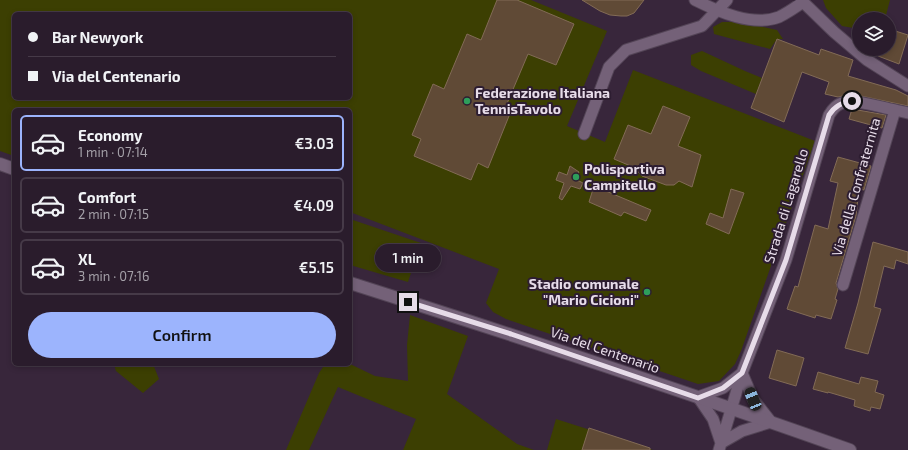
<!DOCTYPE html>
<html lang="en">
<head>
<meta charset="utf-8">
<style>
	body { margin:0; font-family:"Exo 2",sans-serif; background:#322534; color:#f1f3f6; height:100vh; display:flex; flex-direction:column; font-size:15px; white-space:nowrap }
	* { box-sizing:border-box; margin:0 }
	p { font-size:13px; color:#a5a1a9 }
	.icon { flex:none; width:22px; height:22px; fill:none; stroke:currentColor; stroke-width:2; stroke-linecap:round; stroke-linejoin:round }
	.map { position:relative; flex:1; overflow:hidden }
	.side { position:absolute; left:12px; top:108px; width:340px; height:258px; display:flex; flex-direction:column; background:#2a1c2c; border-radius:6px; box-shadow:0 2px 6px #0003,0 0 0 1px #463a48 }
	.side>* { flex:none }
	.banner { position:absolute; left:12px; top:12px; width:340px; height:88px; border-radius:6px; box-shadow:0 2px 6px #0003,0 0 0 1px #463a48; display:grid; align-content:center; height:88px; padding:0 16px; background:#2a1c2c }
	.buttons { position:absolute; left:852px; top:12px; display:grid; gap:8px }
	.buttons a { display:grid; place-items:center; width:44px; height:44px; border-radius:50%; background:#2a1c2c; box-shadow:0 2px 6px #0003,0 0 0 1px #463a48; font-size:20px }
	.end { position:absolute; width:18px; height:18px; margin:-9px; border:5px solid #e7dce9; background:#111; box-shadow:0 0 0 2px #111 }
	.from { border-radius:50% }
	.bubble { position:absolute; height:28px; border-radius:14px; background:#2a1c2c; box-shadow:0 2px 6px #0003,0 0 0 1px #463a48; font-size:13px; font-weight:600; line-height:28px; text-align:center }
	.car { position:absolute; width:12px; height:24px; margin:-12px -6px; border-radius:5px; box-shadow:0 0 3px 1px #0007; background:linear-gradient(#222 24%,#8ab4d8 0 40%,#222 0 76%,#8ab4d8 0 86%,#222 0) }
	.banner b { display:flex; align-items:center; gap:14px; height:38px; font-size:15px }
	.banner b+b { border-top:1px solid #463a48 }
	.banner i { width:10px; height:10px; background:#f1f3f6 }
	ul { padding:7px 0 0; list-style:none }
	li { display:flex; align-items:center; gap:12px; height:56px; margin:0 8px 6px; padding:0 8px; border:2px solid #463a48; border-radius:6px }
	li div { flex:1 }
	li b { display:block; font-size:15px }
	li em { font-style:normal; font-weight:600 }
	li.on { border-color:#9cb4fd }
	li>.icon { width:36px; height:36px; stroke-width:1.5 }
	.button { display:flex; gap:8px; margin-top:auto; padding:8px 16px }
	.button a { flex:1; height:46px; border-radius:24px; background:#9cb4fd; color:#111; font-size:16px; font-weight:600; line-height:46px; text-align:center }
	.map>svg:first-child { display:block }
	.green { fill:#3c3f02; fill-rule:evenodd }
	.building { fill:#604a36; stroke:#826b56 }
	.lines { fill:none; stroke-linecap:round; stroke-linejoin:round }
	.street-casing { stroke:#534456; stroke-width:13 }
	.secondary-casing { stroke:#534456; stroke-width:14 }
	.street { stroke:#746178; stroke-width:11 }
	.secondary { stroke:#746178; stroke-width:12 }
	.route { stroke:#e7dce9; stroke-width:5 }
	.leisure-dot { fill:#2e9e5b; stroke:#2d1d31; stroke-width:1.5 }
	.labels { text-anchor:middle; stroke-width:4; stroke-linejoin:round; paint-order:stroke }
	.poi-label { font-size:14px; font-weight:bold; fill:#e7dce9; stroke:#2d1d31; text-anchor:start }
	.street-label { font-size:14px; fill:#e7dce9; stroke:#2d1d31 }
</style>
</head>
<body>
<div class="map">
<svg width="908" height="450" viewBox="0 0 908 450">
	<rect width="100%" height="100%" fill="#38263b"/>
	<path class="green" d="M 0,0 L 531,0 L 607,31 L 567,126 L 605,142 L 633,70 L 815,141 L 741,351 L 735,364 L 719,381 L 698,384 L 506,319 L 493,312 L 486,303 L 499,269 L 350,212 L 350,110 L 14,110 L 14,156 L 0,151 ZM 14,14 L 350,14 L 350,98 L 14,98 Z
		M 823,0 L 890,0 L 885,19 L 859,19 L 859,29 L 842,26 L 826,8 Z
		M 722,22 L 740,22 L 777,30 L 783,39 L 777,39 L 770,49 L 714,34 L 713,27 Z
		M 702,51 L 745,71 L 762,78 L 756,94 L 701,71 L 691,65 L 691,55 Z
		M 350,219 L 421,243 L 408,282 L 350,265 Z
		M 410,315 L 468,336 L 447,394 L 517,444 L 534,450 L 403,450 L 416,419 L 338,387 L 309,450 L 286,450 L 319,373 L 325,364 L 350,364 L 375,376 L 408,381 L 407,345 Z
		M 114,364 L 153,364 L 159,379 L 143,393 L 116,371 Z
		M 556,419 L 653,450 L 547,450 Z"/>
	<path class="building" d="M 497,0 L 517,0 L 574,24 L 556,65 L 528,54 L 503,113 L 509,116 L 488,168 L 478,163 L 471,180 L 414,156 L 421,139 L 412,135 L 433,84 L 444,89 L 467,34 L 481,40 Z
		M 582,0 L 644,0 L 634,13 L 627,16 L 621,16 L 610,15 L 600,11 Z
		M 889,29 L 908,35 L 899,64 L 878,56 L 881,49 L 889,49 Z
		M 777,39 L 819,55 L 821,49 L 853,60 L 848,76 L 896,90 L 908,96 L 908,106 L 861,96 L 847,95 L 838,97 L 825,94 L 829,82 L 802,72 L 784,122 L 751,108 Z
		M 663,106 L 690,117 L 678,146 L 701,155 L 692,187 L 679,181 L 674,185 L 666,185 L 642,176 L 633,167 L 614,159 L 628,125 L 651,134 Z
		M 852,109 L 886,115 L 882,128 L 849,119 Z
		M 838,157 L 871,166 L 864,190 L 859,189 L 856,216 L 836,283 L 838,289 L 835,299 L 837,300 L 831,319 L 816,315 L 815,318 L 787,309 L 795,286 L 798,287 L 815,225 L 828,229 L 838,183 L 830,181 Z
		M 570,166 L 579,172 L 575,179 L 583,183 L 580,189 L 571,186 L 562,200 L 559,198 L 564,183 L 556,180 L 559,172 L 567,175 Z
		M 594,186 L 651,210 L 646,221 L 624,212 L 621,216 L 589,202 Z
		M 731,189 L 744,193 L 729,234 L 706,224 L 710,213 L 723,218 Z
		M 873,242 L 908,252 L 908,264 L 896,260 L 894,269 L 884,266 L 874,307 L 881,309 L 868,354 L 845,348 L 858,303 Z
		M 777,350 L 804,358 L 796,386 L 769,378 Z
		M 818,372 L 859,384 L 861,377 L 878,381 L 875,392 L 884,395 L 880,409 L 871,407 L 870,411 L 854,406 L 855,400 L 828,392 L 828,393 L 813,389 Z
		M 589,428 L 650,448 L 650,450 L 582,450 Z"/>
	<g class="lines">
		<defs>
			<path id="street" d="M 695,0 C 719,12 753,27 779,17 C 787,13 796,7 803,2
				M 801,0 L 834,32 L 867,60 L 908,86
				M 584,134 L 609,67 L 626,50 L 702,26 L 727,0
				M 843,285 L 895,110 L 908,113
				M 721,443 L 742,431 L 771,422 L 753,399 L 742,373
				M 721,443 L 713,419 L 698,397 L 723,388 L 742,373
				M 719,450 L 742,373 L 786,260 L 829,115 C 832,110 836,105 842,103 C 854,98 882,108 895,110"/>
			<path id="secondary" d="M 0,164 L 14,169
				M 350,283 C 517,336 684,391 850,450"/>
		</defs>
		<use href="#street" class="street-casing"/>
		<use href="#secondary" class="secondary-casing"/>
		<use href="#street" class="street"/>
		<use href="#secondary" class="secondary"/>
	</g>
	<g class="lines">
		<path class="route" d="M 408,302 L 511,334 L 698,398 L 723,388 L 742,373 L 786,260 L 829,115 C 835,106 841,103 852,101"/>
	</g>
	<g class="leisure-dot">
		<circle cx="467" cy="101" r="4"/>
		<circle cx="576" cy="177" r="4"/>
		<circle cx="647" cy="292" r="4"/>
	</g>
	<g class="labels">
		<g class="poi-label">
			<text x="475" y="98">Federazione Italiana<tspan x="475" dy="16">TennisTavolo</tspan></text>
			<text x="584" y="174">Polisportiva<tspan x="584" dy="16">Campitello</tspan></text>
			<text x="639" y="289" text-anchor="end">Stadio comunale<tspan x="639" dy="16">"Mario Cicioni"</tspan></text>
		</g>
		<g class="street-label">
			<text transform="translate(856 187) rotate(-74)" y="5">Via della Confraternita</text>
			<text transform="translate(786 206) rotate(-73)" y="5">Strada di Lagarello</text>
			<text transform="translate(605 350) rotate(19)" y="5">Via del Centenario</text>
		</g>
	</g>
</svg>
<div class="buttons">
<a><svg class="icon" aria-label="layers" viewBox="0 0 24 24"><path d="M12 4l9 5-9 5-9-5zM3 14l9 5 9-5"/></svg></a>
</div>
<i class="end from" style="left:852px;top:101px"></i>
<i class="end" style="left:408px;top:302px"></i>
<div class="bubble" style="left:375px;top:244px;width:66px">1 min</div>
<i class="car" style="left:753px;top:399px;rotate:338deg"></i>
<div class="banner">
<b><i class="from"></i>Bar Newyork</b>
<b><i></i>Via del Centenario</b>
</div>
<section class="side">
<ul>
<li class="on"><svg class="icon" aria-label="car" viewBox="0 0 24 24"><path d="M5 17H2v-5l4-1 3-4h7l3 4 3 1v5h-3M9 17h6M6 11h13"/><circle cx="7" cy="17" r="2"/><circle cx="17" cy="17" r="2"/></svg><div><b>Economy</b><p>1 min · 07:14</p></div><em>€3.03</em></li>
<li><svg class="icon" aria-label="car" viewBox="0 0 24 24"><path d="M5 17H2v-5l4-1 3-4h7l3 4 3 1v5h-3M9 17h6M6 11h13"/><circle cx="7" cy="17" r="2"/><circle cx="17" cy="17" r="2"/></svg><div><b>Comfort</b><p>2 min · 07:15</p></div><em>€4.09</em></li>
<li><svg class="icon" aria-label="car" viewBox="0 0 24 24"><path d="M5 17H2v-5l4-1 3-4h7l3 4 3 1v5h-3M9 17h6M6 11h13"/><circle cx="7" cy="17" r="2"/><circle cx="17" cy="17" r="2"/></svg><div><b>XL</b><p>3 min · 07:16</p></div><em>€5.15</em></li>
</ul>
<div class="button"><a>Confirm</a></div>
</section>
</div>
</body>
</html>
